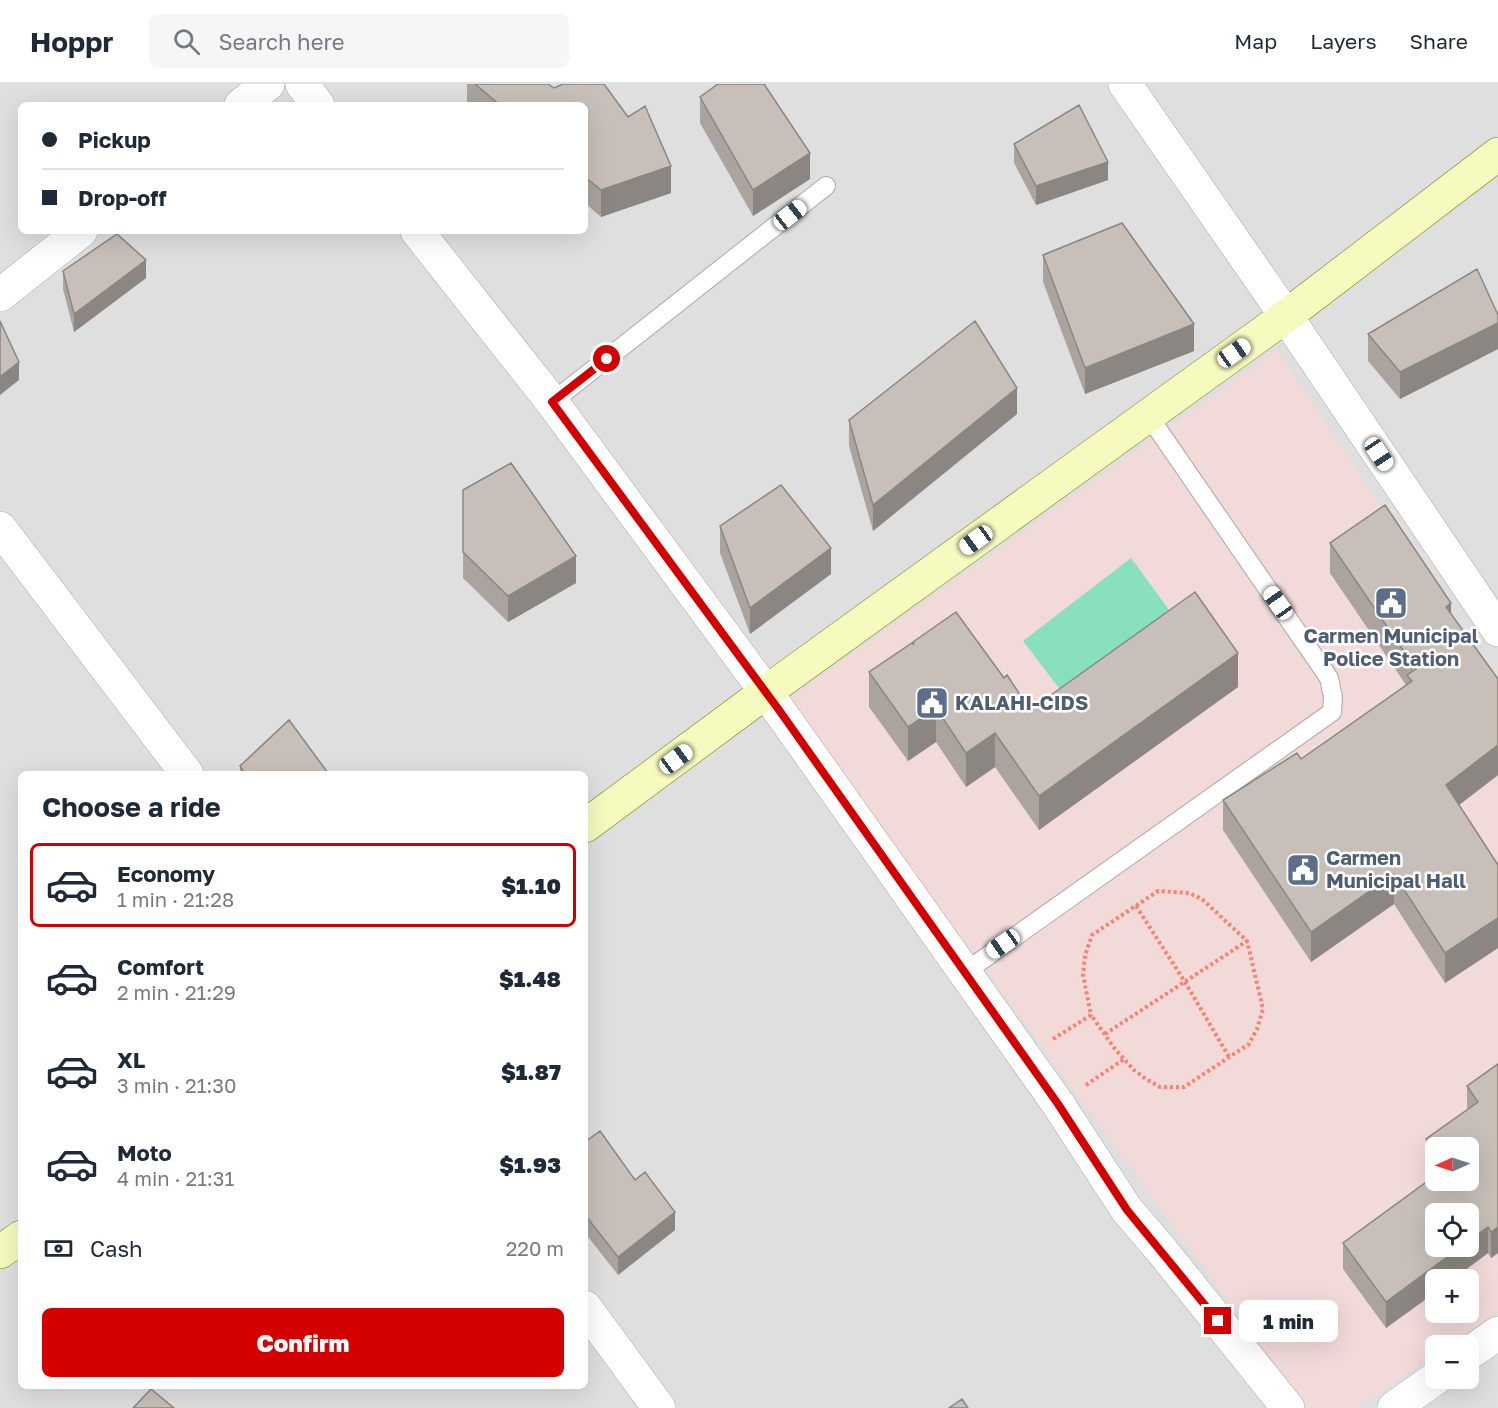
<!DOCTYPE html>
<html lang="en">
<head>
<meta charset="utf-8">
<style>
	body { margin:0; font-family:"Golos Text",sans-serif; background:#f6f6f7; color:#1f2937; height:100vh; display:flex; flex-direction:column; font-size:22px; white-space:nowrap }
	* { box-sizing:border-box; margin:0 }
	p { font-size:20px; color:#747a83 }
	.icon { flex:none; width:33px; height:33px; fill:none; stroke:currentColor; stroke-width:2; stroke-linecap:round; stroke-linejoin:round }
	.map { position:relative; flex:1; overflow:hidden }
	.drawer { position:absolute; left:18px; top:687px; width:570px; height:618px; display:flex; flex-direction:column; background:#fff; border-radius:9px; box-shadow:0 6px 24px #0002 }
	.drawer>* { flex:none }
	.banner { position:absolute; left:18px; top:18px; width:570px; height:132px; border-radius:9px; box-shadow:0 6px 24px #0002; display:grid; align-content:center; height:132px; padding:0 24px; background:#fff }
	.needle { width:39px; rotate:267deg }
	.buttons { position:absolute; left:1425px; top:1053px; display:grid; gap:12px }
	.buttons a { display:grid; place-items:center; width:54px; height:54px; border-radius:9px; background:#fff; box-shadow:0 6px 24px #0002; font-size:30px }
	.end { position:absolute; width:27px; height:27px; margin:-14px; border:8px solid #d40000; background:#fff; box-shadow:0 0 0 3px #fff }
	.from { border-radius:50% }
	.bubble { position:absolute; height:42px; border-radius:9px; background:#fff; box-shadow:0 6px 24px #0002; font-size:20px; font-weight:800; line-height:42px; text-align:center }
	.car { position:absolute; width:18px; height:36px; margin:-18px -9px; border-radius:8px; box-shadow:0 0 4px 2px #0007; background:linear-gradient(#fff 24%,#345 0 40%,#fff 0 76%,#345 0 86%,#fff 0) }
	.banner b { display:flex; align-items:center; gap:21px; height:57px; font-size:22px }
	.banner b+b { border-top:2px solid #e0e1e3 }
	.banner i { width:15px; height:15px; background:#1f2937 }
	ul { padding:0; list-style:none }
	li { display:flex; align-items:center; gap:18px; height:84px; margin:0 12px 9px; padding:0 12px; border:3px solid transparent; border-radius:9px }
	li div { flex:1 }
	li b { display:block; font-size:22px }
	li em { font-style:normal; font-weight:800 }
	li.current { border-color:#d40000 }
	li>.icon { width:54px; height:54px; stroke-width:1.5 }
	h2 { padding:0 24px; font-size:27px; line-height:72px }
	.pay { display:flex; align-items:center; gap:15px; height:66px; padding:0 24px; font-size:22px }
	.pay p { margin-inline-start:auto }
	.cta { display:flex; gap:12px; margin-top:auto; padding:12px 24px }
	.cta a { flex:1; height:69px; border-radius:9px; background:#d40000; color:#fff; font-size:24px; font-weight:800; line-height:69px; text-align:center }
	header { display:flex; align-items:center; gap:36px; box-sizing:border-box; height:84px; padding:0 30px; background:#fff; border-bottom:2px solid #e0e1e3 }
	header strong { font-size:28px }
	nav { display:flex; gap:33px; margin-inline-start:auto; font-size:21px }
	.search { width:420px; height:54px; background:#f6f6f7; display:flex; align-items:center; gap:15px; box-sizing:border-box; padding:0 21px; border-radius:9px; color:#747a83; font-size:22px }
	.map>svg:first-child { display:block }
	.residential { fill:#e0dfdf; fill-rule:evenodd }
	.commercial { fill:#f2dad9; fill-rule:evenodd }
	.pitch { fill:#88e0be }
	.lines { fill:none; stroke-linecap:round; stroke-linejoin:round }
	.lane-casing { stroke:#a9a9a9; stroke-width:20 }
	.street-casing { stroke:#a9a9a9; stroke-width:34 }
	.secondary-casing { stroke:#707d05; stroke-width:34 }
	.path { stroke:#fa8072; stroke-width:4; stroke-dasharray:3 3; stroke-linecap:butt }
	.lane { stroke:#fff; stroke-width:18 }
	.street { stroke:#fff; stroke-width:33 }
	.secondary { stroke:#f7fabf; stroke-width:33 }
	.wall { fill:#aba49e; fill-rule:evenodd }
	.shaded-wall { fill:#8b8681 }
	.building { fill:#c7bfb8; stroke:#8b8681; stroke-width:1.5 }
	.route { stroke:#d40000; stroke-width:8 }
	.labels { text-anchor:middle; stroke-width:5; stroke-linejoin:round; paint-order:stroke }
	.service-label { font-size:20px; font-weight:bold; fill:#4e5e75; stroke:#fff; text-anchor:start }
</style>
</head>
<body>
<header>
<strong>Hoppr</strong>
<div class="search"><svg class="icon" aria-label="search" viewBox="0 0 24 24"><circle cx="10" cy="10" r="6"/><path d="M15 15l6 6"/></svg>Search here</div>
<nav><a>Map</a><a>Layers</a><a>Share</a></nav>
</header>
<div class="map">
<svg width="1498" height="1324" viewBox="0 0 1498 1324">
	<rect width="100%" height="100%" fill="#f2efe9"/>
	<path class="residential" d="M 0,0 L 1498,0 L 1498,1324 L 0,1324 ZM 21,21 L 585,21 L 585,147 L 21,147 ZM 21,690 L 585,690 L 585,1302 L 21,1302 ZM 1436,1064 L 1468,1064 L 1468,1096 L 1436,1096 ZM 1436,1130 L 1468,1130 L 1468,1162 L 1436,1162 ZM 1436,1196 L 1468,1196 L 1468,1228 L 1436,1228 ZM 1436,1262 L 1468,1262 L 1468,1294 L 1436,1294 Z"/>
	<path class="commercial" d="M 1278,266 L 1498,600 L 1498,1227 L 1448,1261 L 1436,1262 L 1435,1270 L 1357,1324 L 1307,1324 L 788,616 ZM 1436,1064 L 1468,1064 L 1468,1096 L 1436,1096 ZM 1436,1130 L 1468,1130 L 1468,1162 L 1436,1162 ZM 1436,1196 L 1468,1196 L 1468,1228 L 1436,1228 Z"/>
	<path class="pitch" d="M 1131,474 L 1172,530 L 1065,612 L 1023,557 Z"/>
	<g class="lines">
		<defs>
			<path id="lane" d="M 552,318 L 826,102
				M 965,888 L 1332,628 L 1333,613 L 1329,594 L 1148,331"/>
			<path id="street" d="M 302,0 L 318,21
				M 1125,0 L 1286,232 L 1498,546
				M 241,21 L 268,0
				M 417,147 L 552,318 L 766,608 L 1058,1020 L 1127,1126 L 1163,1168 L 1288,1324
				M 0,211 L 81,147
				M 0,444 L 187,690
				M 585,1223 L 659,1324
				M 1468,1270 L 1498,1249
				M 1394,1324 L 1436,1294"/>
			<path id="secondary" d="M 585,742 L 766,608 L 1286,232 L 1498,70
				M 0,1168 L 21,1153"/>
		</defs>
		<use href="#lane" class="lane-casing"/>
		<use href="#street" class="street-casing"/>
		<use href="#secondary" class="secondary-casing"/>
		<path class="path" d="M 1136,822 L 1185,898 L 1229,973
			M 1105,950 L 1247,857
			M 1053,955 L 1091,931 L 1083,891 L 1085,872 L 1092,851 L 1158,807 L 1189,809 L 1202,815 L 1247,857 L 1263,925 L 1257,945 L 1249,960 L 1184,1003 L 1160,1003 L 1146,995 L 1134,986 L 1115,965 L 1091,931
			M 1086,1001 L 1124,975"/>
		<use href="#lane" class="lane"/>
		<use href="#street" class="street"/>
		<use href="#secondary" class="secondary"/>
	</g>
	<path class="wall" d="M 467,0 L 548,0 L 554,4 L 563,0 L 604,0 L 628,33 L 645,22 L 671,82 L 671,109 L 601,133 L 585,119 L 585,21 L 468,21 L 467,20 Z
		M 700,13 L 810,95 L 753,132 L 700,39 Z
		M 1014,60 L 1108,96 L 1036,121 L 1014,79 Z
		M 1043,171 L 1194,267 L 1085,310 L 1043,198 Z
		M 63,187 L 146,194 L 74,248 L 63,205 Z
		M 1498,231 L 1498,265 L 1400,315 L 1368,277 L 1368,250 Z
		M 1017,330 L 873,447 L 849,362 L 849,336 Z
		M 463,406 L 576,499 L 508,538 L 463,494 Z
		M 720,442 L 831,490 L 750,550 L 720,469 Z
		M 1330,459 L 1451,530 L 1498,691 L 1459,721 L 1498,781 L 1498,864 L 1445,899 L 1394,820 L 1311,878 L 1223,746 L 1223,716 L 1301,675 L 1406,601 L 1330,489 Z
		M 869,588 L 1004,594 L 1030,626 L 1238,603 L 1039,746 L 995,683 L 966,703 L 936,658 L 908,677 L 869,623 Z
		M 240,682 L 328,690 L 240,690 Z
		M 1498,980 L 1498,1169 L 1491,1174 L 1488,1169 L 1386,1244 L 1343,1185 L 1343,1159 L 1434,1092 L 1426,1081 L 1426,1055 L 1467,1026 L 1467,1002 ZM 1436,1064 L 1468,1096 L 1436,1096 Z
		M 585,1058 L 635,1096 L 675,1146 L 618,1191 L 585,1149 Z"/>
	<path class="shaded-wall" d="M 810,69 L 810,95 L 753,132 L 753,106 Z
		M 1108,78 L 1108,96 L 1036,121 L 1036,102 Z
		M 671,82 L 671,109 L 601,133 L 601,106 Z
		M 146,176 L 146,194 L 74,248 L 74,230 Z
		M 1498,239 L 1498,265 L 1400,315 L 1400,288 Z
		M 1194,240 L 1194,267 L 1085,310 L 1085,284 Z
		M 19,278 L 19,296 L 0,311 L 0,293 Z
		M 1017,304 L 1017,330 L 873,447 L 873,421 Z
		M 831,464 L 831,490 L 750,550 L 750,524 Z
		M 576,472 L 576,499 L 508,538 L 508,512 Z
		M 1451,519 L 1451,549 L 1446,523 Z
		M 1238,569 L 1238,603 L 1039,746 L 1039,712 Z
		M 936,624 L 936,658 L 908,677 L 908,643 Z
		M 995,649 L 995,683 L 966,703 L 966,669 Z
		M 1498,661 L 1498,691 L 1446,731 L 1446,701 Z
		M 1394,790 L 1394,820 L 1311,878 L 1311,848 Z
		M 1498,834 L 1498,864 L 1445,899 L 1445,869 Z
		M 675,1128 L 675,1146 L 618,1191 L 618,1173 Z
		M 1488,1143 L 1488,1169 L 1452,1196 L 1436,1196 L 1436,1208 L 1386,1244 L 1386,1218 L 1462,1162 L 1468,1162 L 1468,1157 Z
		M 1498,1143 L 1498,1169 L 1491,1174 L 1491,1148 Z"/>
	<path class="building" d="M 475,0 L 548,0 L 554,4 L 563,0 L 604,0 L 628,33 L 645,22 L 671,82 L 601,106 L 585,93 L 585,21 L 500,21 Z
		M 718,0 L 764,0 L 810,69 L 753,106 L 700,13 Z
		M 1079,21 L 1108,78 L 1036,102 L 1014,60 Z
		M 1122,139 L 1194,240 L 1085,284 L 1043,171 Z
		M 117,150 L 146,176 L 74,230 L 63,187 Z
		M 1477,185 L 1498,231 L 1498,239 L 1400,288 L 1368,250 Z
		M 0,237 L 19,278 L 0,293 Z
		M 975,237 L 1017,304 L 873,421 L 849,336 Z
		M 511,379 L 576,472 L 508,512 L 463,468 L 463,406 Z
		M 781,401 L 831,464 L 750,524 L 720,442 Z
		M 1385,421 L 1451,519 L 1446,523 L 1498,595 L 1498,661 L 1446,701 L 1498,781 L 1498,834 L 1445,869 L 1394,790 L 1311,848 L 1223,716 L 1297,669 L 1301,675 L 1412,597 L 1407,591 L 1416,585 L 1330,459 Z
		M 1195,508 L 1238,569 L 1039,712 L 995,649 L 966,669 L 936,624 L 908,643 L 869,588 L 912,559 L 914,561 L 913,558 L 956,528 L 1004,594 L 1007,591 L 1030,626 Z
		M 289,636 L 328,689 L 327,690 L 245,690 L 240,682 Z
		M 1498,980 L 1498,1143 L 1491,1148 L 1488,1143 L 1468,1157 L 1468,1130 L 1436,1130 L 1436,1162 L 1462,1162 L 1386,1218 L 1343,1159 L 1436,1091 L 1436,1096 L 1468,1096 L 1468,1064 L 1436,1064 L 1436,1068 L 1426,1055 L 1478,1018 L 1467,1002 Z
		M 600,1047 L 635,1096 L 645,1088 L 675,1128 L 618,1173 L 585,1131 L 585,1058 Z
		M 151,1305 L 174,1324 L 133,1324 Z
		M 962,1315 L 968,1324 L 949,1324 Z"/>
	<g class="lines">
		<path class="route" d="M 607,275 L 552,318 L 779,626 L 1058,1020 L 1127,1126 L 1218,1237"/>
	</g>
	<defs>
		<symbol id="civic-square" viewBox="-11 -11 22 22"><rect x="-9" y="-9" width="18" height="18" rx="4" fill="#5c6f8a" stroke="#fff"/><path d="M-.6-6.5H3V-4.5H.6V-3L4-1V1h2V6H-6V1h2V-1L-.6-3ZM-1.2 2.5V6h2.4V2.5Z" fill="#fff"/></symbol>
	</defs>
	<g fill-rule="evenodd">
		<use href="#civic-square" x="1372" y="500" width="38" height="38"/>
		<use href="#civic-square" x="913" y="600" width="38" height="38"/>
		<use href="#civic-square" x="1284" y="767" width="38" height="38"/>
	</g>
	<g class="labels">
		<g class="service-label">
			<text x="1391" y="559" text-anchor="middle">Carmen Municipal<tspan x="1391" dy="23">Police Station</tspan></text>
			<text x="955" y="626">KALAHI-CIDS</text>
			<text x="1326" y="781">Carmen<tspan x="1326" dy="23">Municipal Hall</tspan></text>
		</g>
	</g>
</svg>
<div class="buttons">
<a><svg class="needle" viewBox="-14 -14 28 28"><path d="M0-13l5 13h-10z" fill="#e53935"/><path d="M0 13l5-13h-10z" fill="#747a83"/></svg></a>
<a><svg class="icon" aria-label="locate" viewBox="0 0 24 24"><circle cx="12" cy="12" r="6"/><path d="M12 2v4M12 18v4M2 12h4M18 12h4"/></svg></a>
<a>+</a>
<a>−</a>
</div>
<i class="end from" style="left:607px;top:275px"></i>
<i class="end" style="left:1218px;top:1237px"></i>
<div class="bubble" style="left:1239px;top:1216px;width:99px">1 min</div>
<i class="car" style="left:790px;top:131px;rotate:52deg"></i>
<i class="car" style="left:1234px;top:269px;rotate:55deg"></i>
<i class="car" style="left:1379px;top:370px;rotate:146deg"></i>
<i class="car" style="left:976px;top:456px;rotate:234deg"></i>
<i class="car" style="left:1278px;top:519px;rotate:325deg"></i>
<i class="car" style="left:676px;top:675px;rotate:53deg"></i>
<i class="car" style="left:1003px;top:860px;rotate:235deg"></i>
<div class="banner">
<b><i class="from"></i>Pickup</b>
<b><i></i>Drop-off</b>
</div>
<section class="drawer">
<h2>Choose a ride</h2>
<ul>
<li class="current"><svg class="icon" aria-label="car" viewBox="0 0 24 24"><path d="M5 17H2v-5l4-1 3-4h7l3 4 3 1v5h-3M9 17h6M6 11h13"/><circle cx="7" cy="17" r="2"/><circle cx="17" cy="17" r="2"/></svg><div><b>Economy</b><p>1 min · 21:28</p></div><em>$1.10</em></li>
<li><svg class="icon" aria-label="car" viewBox="0 0 24 24"><path d="M5 17H2v-5l4-1 3-4h7l3 4 3 1v5h-3M9 17h6M6 11h13"/><circle cx="7" cy="17" r="2"/><circle cx="17" cy="17" r="2"/></svg><div><b>Comfort</b><p>2 min · 21:29</p></div><em>$1.48</em></li>
<li><svg class="icon" aria-label="car" viewBox="0 0 24 24"><path d="M5 17H2v-5l4-1 3-4h7l3 4 3 1v5h-3M9 17h6M6 11h13"/><circle cx="7" cy="17" r="2"/><circle cx="17" cy="17" r="2"/></svg><div><b>XL</b><p>3 min · 21:30</p></div><em>$1.87</em></li>
<li><svg class="icon" aria-label="car" viewBox="0 0 24 24"><path d="M5 17H2v-5l4-1 3-4h7l3 4 3 1v5h-3M9 17h6M6 11h13"/><circle cx="7" cy="17" r="2"/><circle cx="17" cy="17" r="2"/></svg><div><b>Moto</b><p>4 min · 21:31</p></div><em>$1.93</em></li>
</ul>
<div class="pay"><svg class="icon" aria-label="cash" viewBox="0 0 24 24"><path d="M3 7h18v10H3z"/><circle cx="12" cy="12" r="2"/></svg>Cash<p>220 m</p></div>
<div class="cta"><a>Confirm</a></div>
</section>
</div>
</body>
</html>
